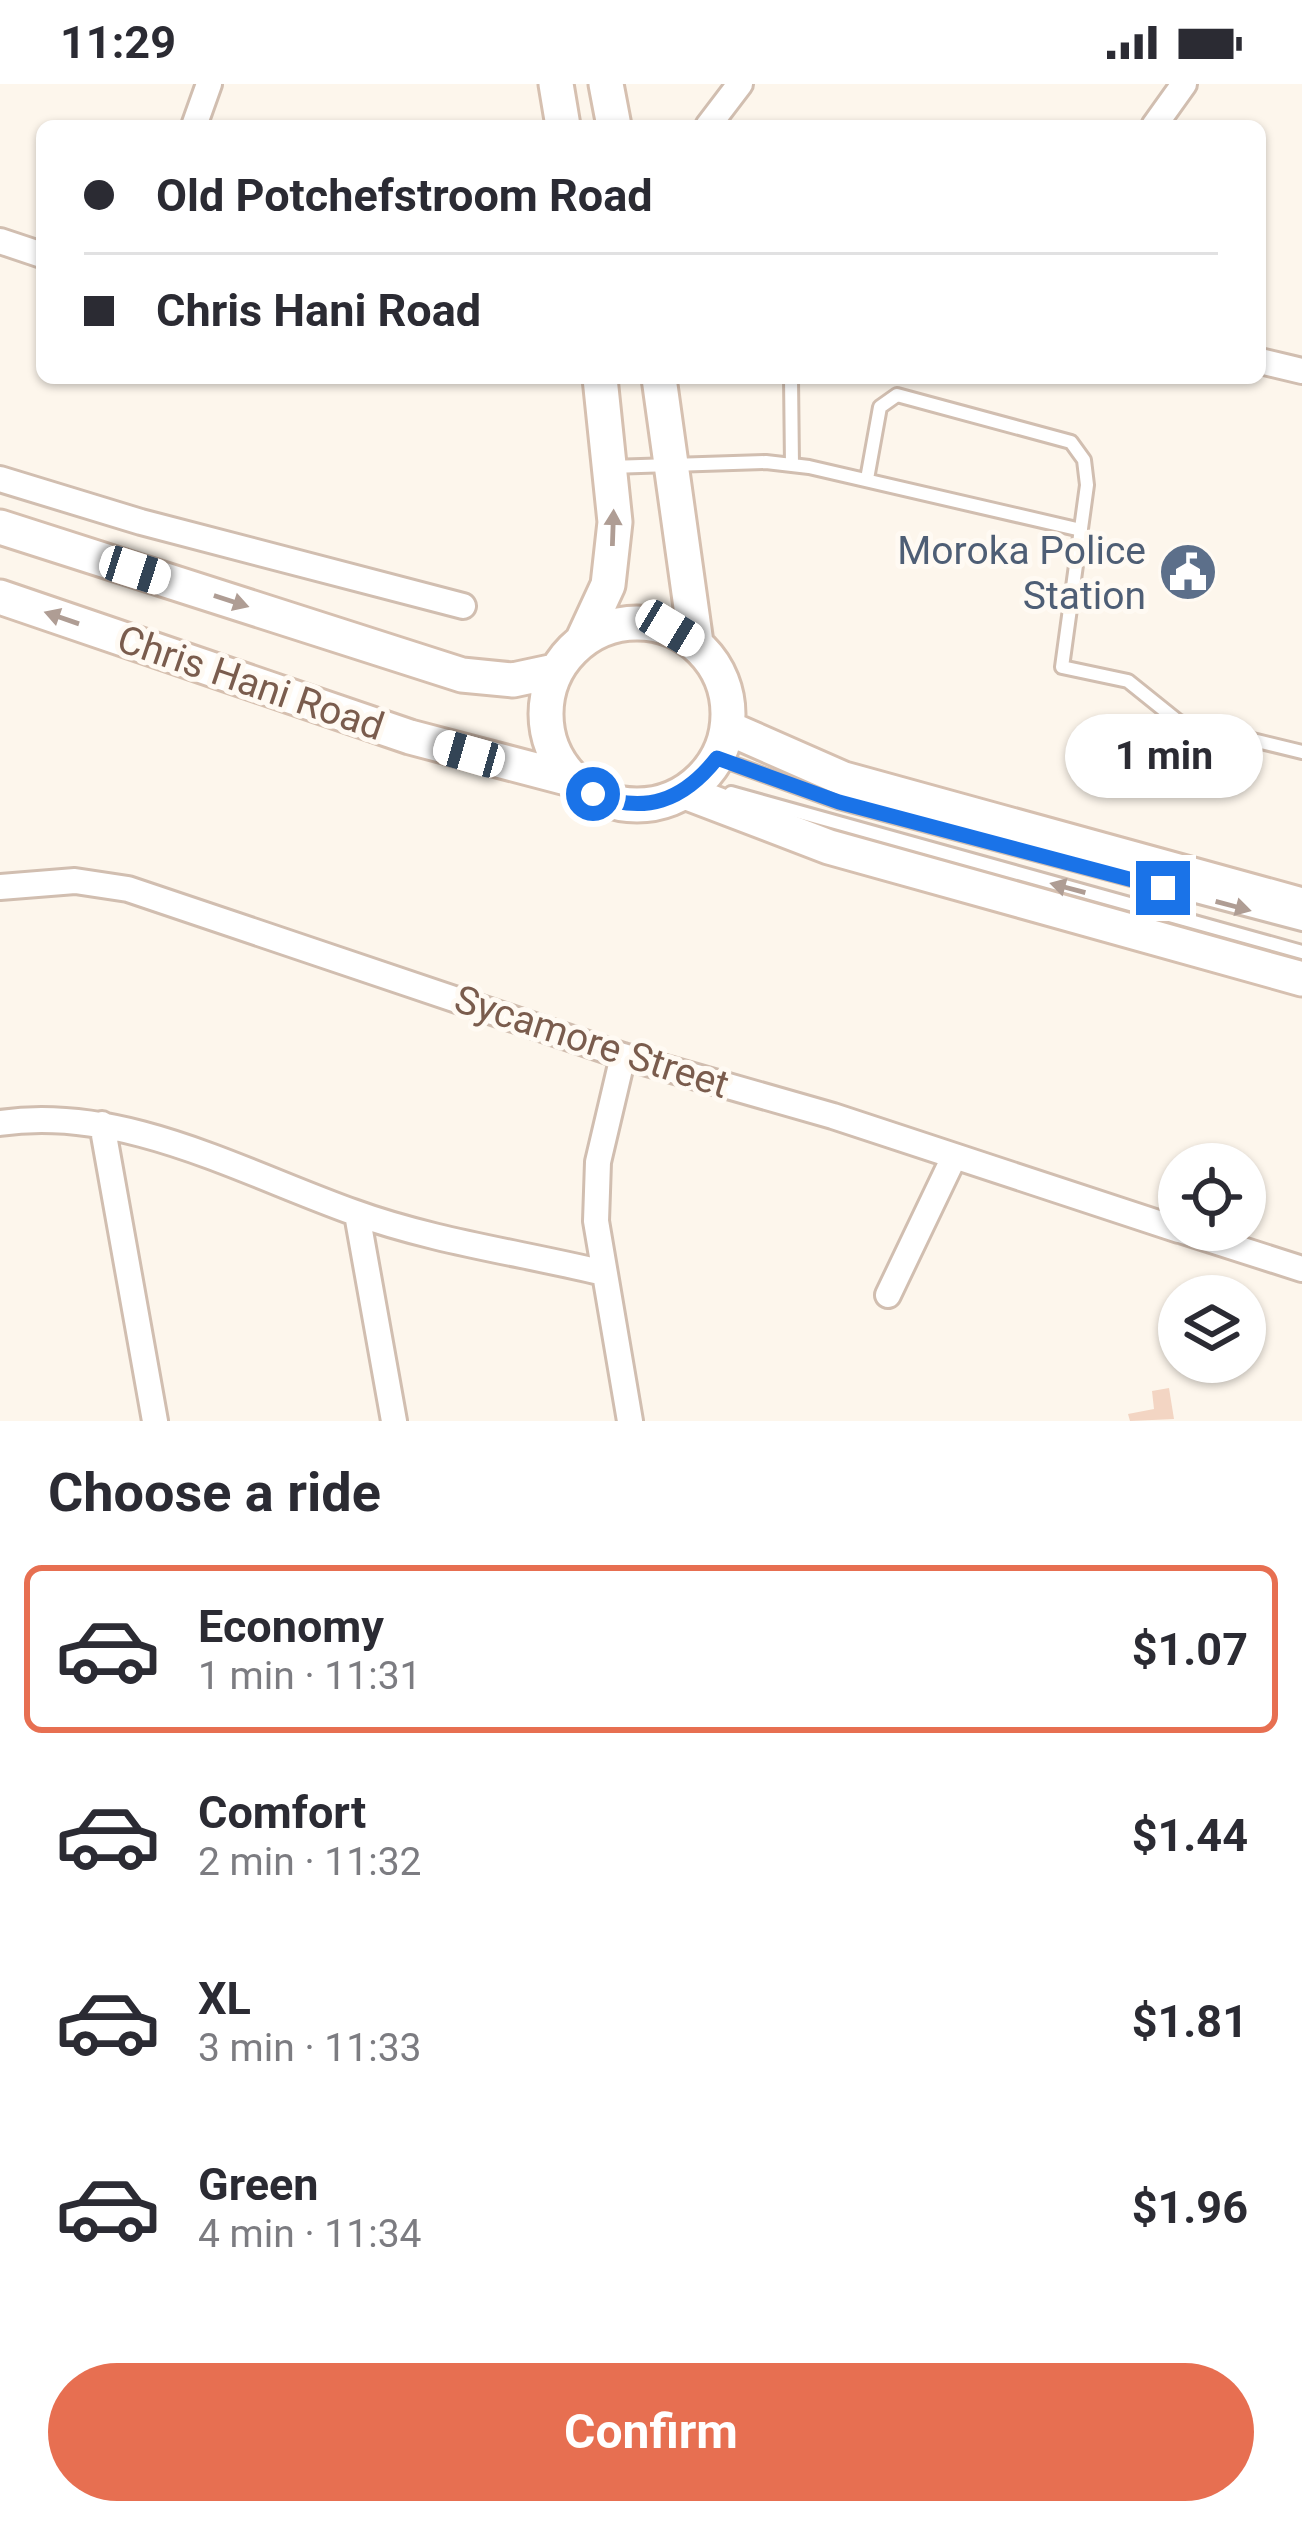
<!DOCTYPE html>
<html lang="en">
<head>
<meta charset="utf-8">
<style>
	body { margin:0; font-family:Roboto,sans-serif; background:#f7f7f7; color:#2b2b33; height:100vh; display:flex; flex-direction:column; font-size:45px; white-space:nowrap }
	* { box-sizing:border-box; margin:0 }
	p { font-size:39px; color:#7c7c81 }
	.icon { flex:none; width:66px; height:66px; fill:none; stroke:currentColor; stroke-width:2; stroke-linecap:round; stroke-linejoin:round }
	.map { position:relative; height:1337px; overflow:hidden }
	.side { display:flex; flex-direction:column; background:#fff; flex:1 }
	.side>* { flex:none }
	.top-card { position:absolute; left:36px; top:36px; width:1230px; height:264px; border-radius:18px; box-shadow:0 3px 9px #0004; display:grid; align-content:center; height:264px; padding:0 48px; background:#fff }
	.fabs { position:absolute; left:1158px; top:1059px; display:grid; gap:24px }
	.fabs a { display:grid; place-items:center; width:108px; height:108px; border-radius:50%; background:#fff; box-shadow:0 3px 9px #0004; font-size:60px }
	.end { position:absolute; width:54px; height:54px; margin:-27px; border:15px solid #1a73e8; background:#fff; box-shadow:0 0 0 6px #fff }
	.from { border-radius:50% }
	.bubble { position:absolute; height:84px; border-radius:42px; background:#fff; box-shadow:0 3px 9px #0004; font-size:39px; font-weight:700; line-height:84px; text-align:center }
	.car { position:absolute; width:36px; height:72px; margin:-36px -18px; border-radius:15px; box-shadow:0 0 9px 3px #0007; background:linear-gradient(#fff 24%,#345 0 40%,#fff 0 76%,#345 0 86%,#fff 0) }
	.top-card b { display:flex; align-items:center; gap:42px; height:114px; font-size:45px }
	.top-card b+b { border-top:3px solid #e1e1e2 }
	.top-card i { width:30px; height:30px; background:#2b2b33 }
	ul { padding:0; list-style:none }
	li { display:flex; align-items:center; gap:36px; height:168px; margin:0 24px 18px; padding:0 24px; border:6px solid transparent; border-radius:18px }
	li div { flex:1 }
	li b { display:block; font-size:45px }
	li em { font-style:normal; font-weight:700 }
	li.selected { border-color:#e76f51 }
	li>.icon { width:108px; height:108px; stroke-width:1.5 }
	h2 { padding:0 48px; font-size:54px; line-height:144px }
	.button { display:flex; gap:24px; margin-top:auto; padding:24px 48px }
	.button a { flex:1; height:138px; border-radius:72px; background:#e76f51; color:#fff; font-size:48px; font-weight:700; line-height:138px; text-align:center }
	.status { display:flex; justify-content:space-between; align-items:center; height:84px; padding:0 60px; background:#fff; direction:ltr }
	.status svg { height:33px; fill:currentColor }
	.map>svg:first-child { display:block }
	.building { fill:#f3d5c3 }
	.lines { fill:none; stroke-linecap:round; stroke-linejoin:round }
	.service-casing { stroke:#d1beb0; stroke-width:18 }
	.minor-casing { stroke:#d1beb0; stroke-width:30 }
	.secondary-casing { stroke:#d6c0b0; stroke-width:39 }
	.service { stroke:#fff; stroke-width:12 }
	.minor { stroke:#fff; stroke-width:24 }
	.secondary { stroke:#fff; stroke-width:33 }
	.oneway { fill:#af9d94 }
	.route { stroke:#1a73e8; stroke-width:15 }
	.labels { text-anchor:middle; stroke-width:10; stroke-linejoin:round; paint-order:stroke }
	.service-label { font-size:39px; fill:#4e5e75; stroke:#fffaf3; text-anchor:end }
	.street-label { font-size:39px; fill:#7a5c4d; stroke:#fffaf3 }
</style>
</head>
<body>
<div class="status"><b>11:29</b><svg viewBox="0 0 49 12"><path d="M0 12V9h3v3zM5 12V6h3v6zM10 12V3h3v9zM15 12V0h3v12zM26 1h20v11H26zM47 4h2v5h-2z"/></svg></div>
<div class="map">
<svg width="1302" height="1337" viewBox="0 0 1302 1337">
	<rect width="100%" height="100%" fill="#fdf6ec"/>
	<path class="building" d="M 1169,1304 L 1174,1335 L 1130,1337 L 1128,1330 L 1154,1325 L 1152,1307 Z"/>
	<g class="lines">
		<defs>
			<path id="service" d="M 791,294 L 792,381
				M 610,383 L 766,378 L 809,383 L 1081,446
				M 867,395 L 880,323 L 897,311 L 1071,358 L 1084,376 L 1087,401 L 1062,583 L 1128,597 L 1179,638 L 1302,668
				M 717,674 L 839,718 L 1302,840
				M 731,709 L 1302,868"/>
			<path id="minor" d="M 194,42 L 209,0
				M 708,42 L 740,0
				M 1154,42 L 1184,0
				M 0,157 L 42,171
				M 1260,277 L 1302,287
				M 0,395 L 141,438 L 463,522
				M 0,803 L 75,797 L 128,805 L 623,972 L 833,1032 L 1179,1146
				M 623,972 L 598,1078 L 596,1137 L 630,1337
				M 0,1039 C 123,1021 241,1088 353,1128 C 432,1157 521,1169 604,1189
				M 102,1040 L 155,1337
				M 357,1130 L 394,1337
				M 1180,1146 L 1302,1185
				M 888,1211 L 954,1073"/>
			<path id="secondary" d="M 556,0 L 563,42
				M 606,0 L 614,42
				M 659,294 L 696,559
				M 0,443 L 462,591 L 513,596 L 555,587
				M 0,513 L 410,653 L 574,696
				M546 630a91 91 0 1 1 182 0a91 91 0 1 1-182 0Z
				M 583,555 L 608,501 L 615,438 L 600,294
				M 728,644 L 844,695 L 1302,821
				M 685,708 L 829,763 L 1302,895"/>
		</defs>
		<use href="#service" class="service-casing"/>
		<use href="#minor" class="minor-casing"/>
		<use href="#secondary" class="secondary-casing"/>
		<use href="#service" class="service"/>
		<use href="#minor" class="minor"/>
		<use href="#secondary" class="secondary"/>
	</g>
	<defs><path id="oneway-solid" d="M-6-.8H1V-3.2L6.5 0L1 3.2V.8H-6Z" transform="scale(3)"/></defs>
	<g class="oneway">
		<use href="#oneway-solid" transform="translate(613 444) rotate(-88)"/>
		<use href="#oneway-solid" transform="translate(231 517) rotate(18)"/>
		<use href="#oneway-solid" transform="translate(62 534) rotate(-161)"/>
		<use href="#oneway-solid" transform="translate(1068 804) rotate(-165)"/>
		<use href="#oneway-solid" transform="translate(1233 822) rotate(15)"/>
	</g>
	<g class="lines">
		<path class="route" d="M 593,710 C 645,731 683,717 717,674 L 839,718 L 1163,804"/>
	</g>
	<defs>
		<symbol id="civic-disc" viewBox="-11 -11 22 22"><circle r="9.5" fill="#5c6f8a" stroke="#fffaf3"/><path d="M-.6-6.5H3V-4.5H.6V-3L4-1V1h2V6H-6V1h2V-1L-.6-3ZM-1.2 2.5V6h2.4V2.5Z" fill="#fff"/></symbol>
	</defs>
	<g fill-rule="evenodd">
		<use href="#civic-disc" x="1155" y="455" width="66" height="66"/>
	</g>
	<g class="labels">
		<g class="service-label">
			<text x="1146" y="480">Moroka Police<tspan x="1146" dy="45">Station</tspan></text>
		</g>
		<g class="street-label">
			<text transform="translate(251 598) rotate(19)" y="14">Chris Hani Road</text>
			<text transform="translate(592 957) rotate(18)" y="14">Sycamore Street</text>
		</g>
	</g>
</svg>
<div class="fabs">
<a><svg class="icon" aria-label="locate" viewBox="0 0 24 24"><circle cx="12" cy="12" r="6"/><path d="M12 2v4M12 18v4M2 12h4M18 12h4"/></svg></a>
<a><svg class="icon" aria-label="layers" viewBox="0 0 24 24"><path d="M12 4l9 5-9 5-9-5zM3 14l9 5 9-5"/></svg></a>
</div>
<i class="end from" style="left:593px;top:710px"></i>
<i class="end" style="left:1163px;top:804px"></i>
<div class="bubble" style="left:1065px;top:630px;width:198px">1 min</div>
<i class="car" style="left:135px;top:486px;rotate:108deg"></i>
<i class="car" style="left:670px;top:544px;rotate:121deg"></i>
<i class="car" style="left:469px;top:670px;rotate:286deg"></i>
<div class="top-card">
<b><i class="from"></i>Old Potchefstroom Road</b>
<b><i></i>Chris Hani Road</b>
</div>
</div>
<section class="side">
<h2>Choose a ride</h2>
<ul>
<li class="selected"><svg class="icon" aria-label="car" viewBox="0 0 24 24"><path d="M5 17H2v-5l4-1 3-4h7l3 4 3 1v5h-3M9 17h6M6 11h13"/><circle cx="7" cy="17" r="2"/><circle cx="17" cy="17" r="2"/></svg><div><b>Economy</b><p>1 min · 11:31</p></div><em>$1.07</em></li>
<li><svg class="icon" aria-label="car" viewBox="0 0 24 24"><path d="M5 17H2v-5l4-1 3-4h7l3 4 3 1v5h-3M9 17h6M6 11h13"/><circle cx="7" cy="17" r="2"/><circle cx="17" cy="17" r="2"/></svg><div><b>Comfort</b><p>2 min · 11:32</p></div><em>$1.44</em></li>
<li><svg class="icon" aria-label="car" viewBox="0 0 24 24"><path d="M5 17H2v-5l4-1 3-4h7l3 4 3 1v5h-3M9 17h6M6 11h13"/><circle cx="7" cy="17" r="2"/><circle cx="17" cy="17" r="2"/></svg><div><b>XL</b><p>3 min · 11:33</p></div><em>$1.81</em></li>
<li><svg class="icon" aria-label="car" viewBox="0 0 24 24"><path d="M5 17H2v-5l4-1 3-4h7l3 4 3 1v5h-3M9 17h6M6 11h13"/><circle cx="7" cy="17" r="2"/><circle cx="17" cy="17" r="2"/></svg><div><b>Green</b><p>4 min · 11:34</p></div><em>$1.96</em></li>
</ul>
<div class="button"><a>Confirm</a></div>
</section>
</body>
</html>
